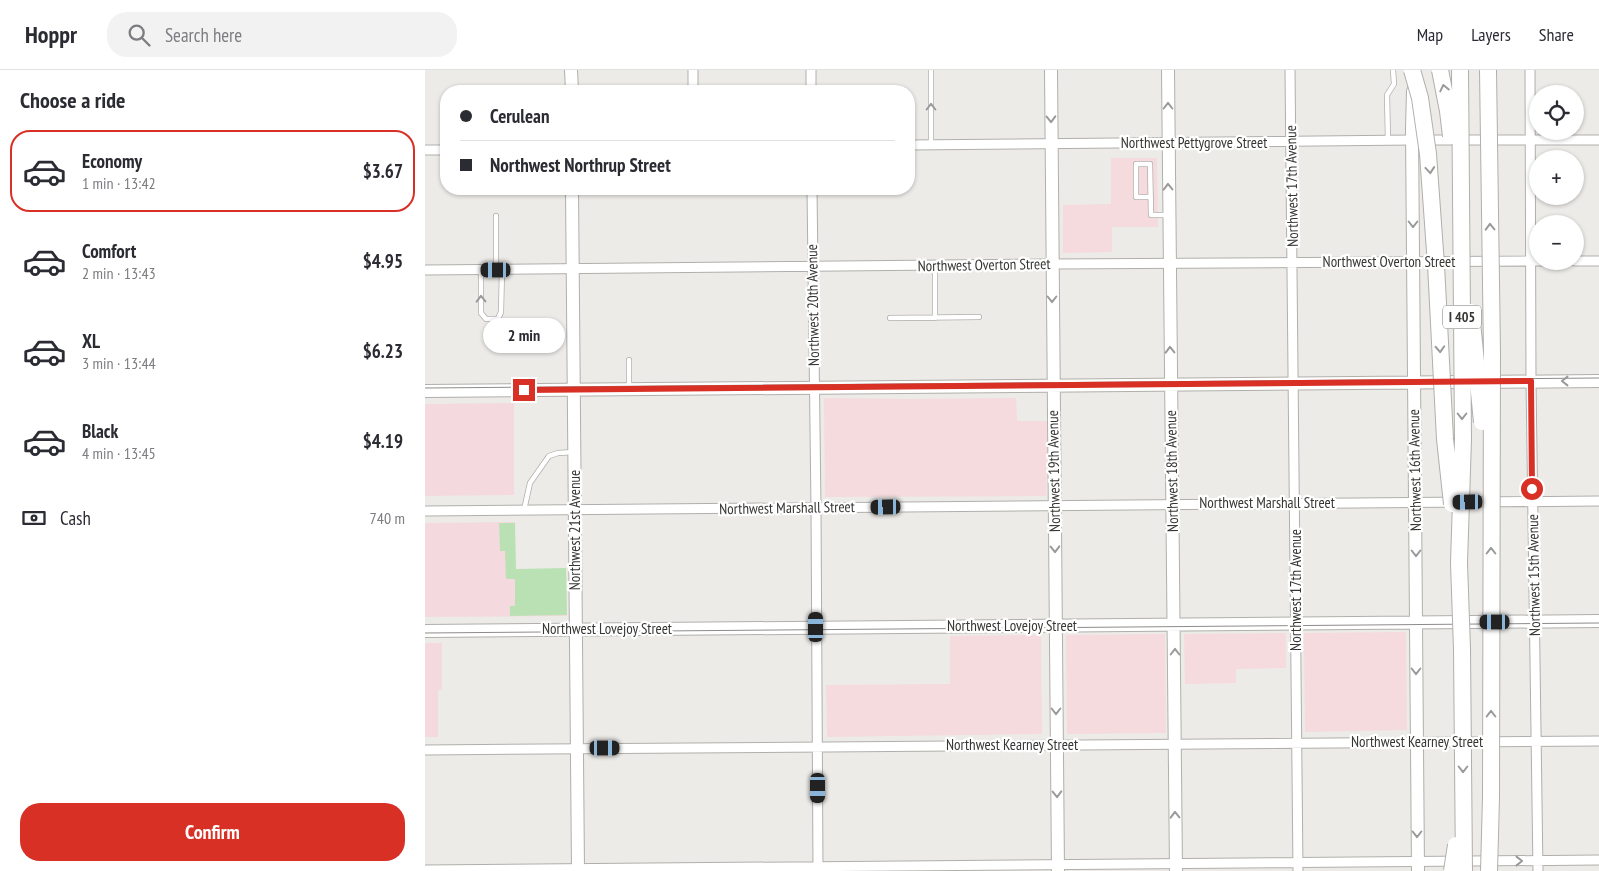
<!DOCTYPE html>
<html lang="en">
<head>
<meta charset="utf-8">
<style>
	body { margin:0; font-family:"PT Sans Narrow",sans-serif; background:#f2f2f3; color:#2b2b33; height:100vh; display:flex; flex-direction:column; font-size:19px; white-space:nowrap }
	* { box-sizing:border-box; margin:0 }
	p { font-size:16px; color:#7c7c81 }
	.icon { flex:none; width:28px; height:28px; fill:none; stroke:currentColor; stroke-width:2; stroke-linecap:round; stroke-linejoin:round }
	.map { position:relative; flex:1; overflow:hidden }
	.panel { display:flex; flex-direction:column; background:#fff; width:425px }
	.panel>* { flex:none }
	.top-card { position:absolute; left:15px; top:15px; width:475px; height:110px; border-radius:20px; box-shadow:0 1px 4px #0004; display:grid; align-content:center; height:110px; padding:0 20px; background:#fff }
	.controls { position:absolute; left:1104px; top:15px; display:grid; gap:10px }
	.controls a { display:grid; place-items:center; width:55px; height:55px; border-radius:50%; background:#fff; box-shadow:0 1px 4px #0004; font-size:25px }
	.end { position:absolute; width:22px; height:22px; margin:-11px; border:6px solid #d93025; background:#fff; box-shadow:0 0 0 2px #fff }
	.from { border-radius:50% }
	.bubble { position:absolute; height:35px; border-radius:18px; background:#fff; box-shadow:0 1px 4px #0004; font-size:16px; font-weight:700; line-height:35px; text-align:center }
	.car { position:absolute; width:15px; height:30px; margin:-15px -8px; border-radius:6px; box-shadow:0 0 4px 1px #0007; background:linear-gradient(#222 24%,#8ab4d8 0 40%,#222 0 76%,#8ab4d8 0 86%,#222 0) }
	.top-card b { display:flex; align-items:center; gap:18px; height:48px; font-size:19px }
	.top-card b+b { border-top:1px solid #e1e1e2 }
	.top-card i { width:12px; height:12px; background:#2b2b33 }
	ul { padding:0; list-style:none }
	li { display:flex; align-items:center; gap:15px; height:82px; margin:0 10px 8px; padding:0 10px; border:2px solid transparent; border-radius:20px }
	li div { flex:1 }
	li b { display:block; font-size:19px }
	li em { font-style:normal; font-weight:700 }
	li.active { border-color:#d93025 }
	li>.icon { width:45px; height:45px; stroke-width:1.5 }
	h2 { padding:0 20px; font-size:22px; line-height:60px }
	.pay { display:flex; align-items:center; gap:12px; height:55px; padding:0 20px; font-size:19px }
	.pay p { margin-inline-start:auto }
	.action { display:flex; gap:10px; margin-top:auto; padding:10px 20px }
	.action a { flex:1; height:58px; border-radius:20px; background:#d93025; color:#fff; font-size:20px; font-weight:700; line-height:58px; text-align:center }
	header { display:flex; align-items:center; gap:30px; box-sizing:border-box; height:70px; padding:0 25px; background:#fff; border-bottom:1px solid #e1e1e2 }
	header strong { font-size:24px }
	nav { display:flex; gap:28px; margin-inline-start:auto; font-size:18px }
	.search { width:350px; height:45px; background:#f2f2f3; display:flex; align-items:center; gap:12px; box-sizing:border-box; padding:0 18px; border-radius:20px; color:#7c7c81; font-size:19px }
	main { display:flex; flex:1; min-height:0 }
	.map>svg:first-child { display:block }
	.commercial { fill:#f5dade }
	.medical { fill:#f4dadf }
	.green { fill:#bae1b4 }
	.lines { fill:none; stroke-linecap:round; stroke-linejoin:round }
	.lane-casing { stroke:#b0afab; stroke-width:6 }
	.street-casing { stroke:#b0afab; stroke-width:11 }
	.secondary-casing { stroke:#b0afab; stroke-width:14 }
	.lane { stroke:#fff; stroke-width:4.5 }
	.street { stroke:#fff; stroke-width:9 }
	.secondary { stroke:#fff; stroke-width:12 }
	.tram { stroke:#8d8c8a; stroke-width:1 }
	.highway-bridge-casing { stroke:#b0afab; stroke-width:18; stroke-linecap:butt }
	.highway-bridge { stroke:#fff; stroke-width:16 }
	.oneway { stroke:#9a9a9a }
	.route { stroke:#d93025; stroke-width:6 }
	.labels { text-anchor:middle; stroke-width:4.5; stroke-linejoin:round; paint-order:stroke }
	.shield { fill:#fff; stroke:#727271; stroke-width:1 }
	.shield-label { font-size:14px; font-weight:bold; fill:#363634 }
	.street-label { font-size:15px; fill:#363634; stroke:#fff }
</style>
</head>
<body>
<header>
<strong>Hoppr</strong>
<div class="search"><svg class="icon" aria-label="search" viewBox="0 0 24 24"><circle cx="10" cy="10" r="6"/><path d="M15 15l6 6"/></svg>Search here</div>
<nav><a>Map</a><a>Layers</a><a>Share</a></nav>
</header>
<main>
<section class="panel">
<h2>Choose a ride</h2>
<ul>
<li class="active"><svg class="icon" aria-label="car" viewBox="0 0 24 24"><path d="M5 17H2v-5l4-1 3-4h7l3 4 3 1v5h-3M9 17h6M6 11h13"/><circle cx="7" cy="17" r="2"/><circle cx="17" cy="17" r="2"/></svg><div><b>Economy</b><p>1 min · 13:42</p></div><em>$3.67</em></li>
<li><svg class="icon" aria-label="car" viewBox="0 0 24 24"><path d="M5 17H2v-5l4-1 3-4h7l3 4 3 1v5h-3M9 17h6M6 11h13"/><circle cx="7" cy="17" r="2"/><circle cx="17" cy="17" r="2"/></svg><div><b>Comfort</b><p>2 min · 13:43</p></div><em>$4.95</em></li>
<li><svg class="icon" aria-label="car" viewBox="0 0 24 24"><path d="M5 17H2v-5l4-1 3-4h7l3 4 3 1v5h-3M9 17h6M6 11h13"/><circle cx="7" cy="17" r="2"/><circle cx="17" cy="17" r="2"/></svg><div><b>XL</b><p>3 min · 13:44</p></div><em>$6.23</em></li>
<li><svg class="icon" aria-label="car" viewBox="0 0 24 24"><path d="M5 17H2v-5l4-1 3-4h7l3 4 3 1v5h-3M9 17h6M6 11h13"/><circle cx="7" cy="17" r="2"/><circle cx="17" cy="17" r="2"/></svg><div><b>Black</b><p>4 min · 13:45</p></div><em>$4.19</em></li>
</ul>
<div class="pay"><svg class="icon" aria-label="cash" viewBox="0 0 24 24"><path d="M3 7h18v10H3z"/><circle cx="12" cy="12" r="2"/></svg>Cash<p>740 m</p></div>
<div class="action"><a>Confirm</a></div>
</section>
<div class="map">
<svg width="1174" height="801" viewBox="0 0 1174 801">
	<rect width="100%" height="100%" fill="#edebe8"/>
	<path class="commercial" d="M 686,88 L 732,88 L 733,157 L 687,157 L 687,182 L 638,183 L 638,135 L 686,134 Z
		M 399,328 L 483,329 L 591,328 L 592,351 L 623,351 L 621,426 L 400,427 Z
		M 981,562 L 982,660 L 880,662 L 879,563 Z
		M 861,563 L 861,598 L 811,599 L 811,613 L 760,614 L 759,564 Z
		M 740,564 L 741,663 L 642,664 L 641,565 Z
		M 616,565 L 617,664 L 402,667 L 401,615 L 525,614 L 525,566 Z"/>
	<path class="medical" d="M 89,333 L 89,425 L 0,426 L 0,334 Z
		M 90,452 L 90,499 L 141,499 L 142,546 L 0,547 L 0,453 Z
		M 0,573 L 17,573 L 17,620 L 13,620 L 13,667 L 0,667 Z"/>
	<path class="green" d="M 74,453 L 90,453 L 91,499 L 141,498 L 142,545 L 85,546 L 85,536 L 90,536 L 90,509 L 81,509 L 80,481 L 75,481 Z"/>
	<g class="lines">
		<defs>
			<path id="lane" d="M 506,0 L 506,75
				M 963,71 L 962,25 L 969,14 L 968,0
				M 726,127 L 711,127 L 711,94 L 725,94 L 726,145 L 742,145
				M 510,195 L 510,248
				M 56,200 L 56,243 L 61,249 L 73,249 L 76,242 L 77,200
				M 71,200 L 71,146
				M 465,248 L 554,247
				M 204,290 L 204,317
				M 99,440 L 105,413 L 124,386 L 133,383 L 149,382"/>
			<path id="street" d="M 268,0 L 268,21
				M 386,0 L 386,21
				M 865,0 L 873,801
				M 1105,0 L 1106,311 L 1113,801
				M 484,75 L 988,70 L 1174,70
				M 0,80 L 21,80
				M 387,119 L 391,437 L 393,801
				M 1150,191 L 1174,191
				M 0,200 L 627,194 L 1117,191
				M 0,441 L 1174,431
				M 0,680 L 1174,671
				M 0,800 L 1174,790"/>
			<path id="secondary" d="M 146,0 L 147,21
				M 626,0 L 633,801
				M 743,0 L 751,801
				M 988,21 L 987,59 L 993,801
				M 147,119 L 153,801
				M 0,321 L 1174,311
				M 0,561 L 1174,551"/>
		</defs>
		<use href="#lane" class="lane-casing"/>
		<use href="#street" class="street-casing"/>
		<use href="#secondary" class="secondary-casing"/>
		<use href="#lane" class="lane"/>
		<use href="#street" class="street"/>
		<use href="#secondary" class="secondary"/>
		<path class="tram" d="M 0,318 L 1174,308
			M 0,563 L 1174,553"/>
		<defs>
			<path id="highway-bridge" d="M 987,0 L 995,28 L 1003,84 L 1011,195 L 1020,369 L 1027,434
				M 1015,0 L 1023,41 L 1026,66
				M 1035,0 L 1038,369 L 1034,493 L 1037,579 L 1039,801
				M 1063,0 L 1067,283 L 1066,728 L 1064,801
				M 1046,242 L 1057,352
				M 1027,801 L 1031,775"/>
		</defs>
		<use href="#highway-bridge" class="highway-bridge-casing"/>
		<use href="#highway-bridge" class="highway-bridge"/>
	</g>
	<defs><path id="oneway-chevron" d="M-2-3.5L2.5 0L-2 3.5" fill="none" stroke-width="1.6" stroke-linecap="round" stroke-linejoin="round" transform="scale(1.25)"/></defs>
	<g class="oneway">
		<use href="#oneway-chevron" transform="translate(1019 18) rotate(-102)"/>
		<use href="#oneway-chevron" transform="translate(743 36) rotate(-90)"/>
		<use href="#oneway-chevron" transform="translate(506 37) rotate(-90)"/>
		<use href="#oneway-chevron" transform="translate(626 49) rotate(89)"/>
		<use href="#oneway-chevron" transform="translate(1005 100) rotate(85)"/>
		<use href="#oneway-chevron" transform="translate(743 117) rotate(-91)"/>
		<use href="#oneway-chevron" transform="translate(988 154) rotate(90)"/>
		<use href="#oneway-chevron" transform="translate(1065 157) rotate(-91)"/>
		<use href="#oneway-chevron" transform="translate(56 229) rotate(-91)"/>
		<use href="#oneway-chevron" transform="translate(627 229) rotate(90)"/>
		<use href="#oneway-chevron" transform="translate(1015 279) rotate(87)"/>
		<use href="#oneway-chevron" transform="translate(745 280) rotate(-91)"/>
		<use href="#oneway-chevron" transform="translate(1140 311) rotate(180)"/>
		<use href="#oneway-chevron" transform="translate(1037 346) rotate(90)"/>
		<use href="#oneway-chevron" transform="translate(630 479) rotate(89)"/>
		<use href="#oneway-chevron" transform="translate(1066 481) rotate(-90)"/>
		<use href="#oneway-chevron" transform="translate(991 483) rotate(90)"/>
		<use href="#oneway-chevron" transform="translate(750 582) rotate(-90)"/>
		<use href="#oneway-chevron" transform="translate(991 601) rotate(90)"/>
		<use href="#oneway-chevron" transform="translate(631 641) rotate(90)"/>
		<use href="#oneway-chevron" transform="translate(1066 644) rotate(-90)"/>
		<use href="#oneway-chevron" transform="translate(1038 699) rotate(90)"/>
		<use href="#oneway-chevron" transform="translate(632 724) rotate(89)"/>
		<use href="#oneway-chevron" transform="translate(750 745) rotate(-91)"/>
		<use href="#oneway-chevron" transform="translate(992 764) rotate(90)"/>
		<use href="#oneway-chevron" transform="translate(1094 791)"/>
	</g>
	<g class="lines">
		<path class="route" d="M 99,320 L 1106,311 L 1107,419"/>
	</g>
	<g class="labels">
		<rect class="shield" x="1018" y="235.5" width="38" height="23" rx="4"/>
		<g class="shield-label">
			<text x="1037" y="252">I 405</text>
		</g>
		<g class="street-label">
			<text x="769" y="78">Northwest Pettygrove Street</text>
			<text transform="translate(867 116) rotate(-91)" y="5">Northwest 17th Avenue</text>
			<text x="964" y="197">Northwest Overton Street</text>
			<text transform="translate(559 195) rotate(-1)" y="5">Northwest Overton Street</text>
			<text transform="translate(388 235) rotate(-91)" y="5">Northwest 20th Avenue</text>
			<text transform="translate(990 400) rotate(-91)" y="5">Northwest 16th Avenue</text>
			<text transform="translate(629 401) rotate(-91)" y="5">Northwest 19th Avenue</text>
			<text transform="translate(747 401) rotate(-91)" y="5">Northwest 18th Avenue</text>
			<text x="842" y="438">Northwest Marshall Street</text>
			<text transform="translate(362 438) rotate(-1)" y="5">Northwest Marshall Street</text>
			<text transform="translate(150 460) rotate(-90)" y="5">Northwest 21st Avenue</text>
			<text transform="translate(1109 505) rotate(-91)" y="5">Northwest 15th Avenue</text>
			<text transform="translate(871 520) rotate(-90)" y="5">Northwest 17th Avenue</text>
			<text x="587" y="561">Northwest Lovejoy Street</text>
			<text x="182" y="564">Northwest Lovejoy Street</text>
			<text x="992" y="677">Northwest Kearney Street</text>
			<text x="587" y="680">Northwest Kearney Street</text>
		</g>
	</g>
</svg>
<div class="controls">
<a><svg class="icon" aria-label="locate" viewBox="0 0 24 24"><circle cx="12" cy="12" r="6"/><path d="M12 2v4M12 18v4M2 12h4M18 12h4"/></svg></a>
<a>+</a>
<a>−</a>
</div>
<i class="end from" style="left:1107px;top:419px"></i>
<i class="end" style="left:99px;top:320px"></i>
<div class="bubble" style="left:58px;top:248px;width:82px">2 min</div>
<i class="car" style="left:71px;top:200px;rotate:270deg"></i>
<i class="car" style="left:1043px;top:432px;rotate:269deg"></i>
<i class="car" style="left:461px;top:437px;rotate:269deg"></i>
<i class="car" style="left:1070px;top:552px;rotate:270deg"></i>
<i class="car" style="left:391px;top:557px;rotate:0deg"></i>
<i class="car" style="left:180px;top:678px;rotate:90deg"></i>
<i class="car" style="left:393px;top:718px;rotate:180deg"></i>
<div class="top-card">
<b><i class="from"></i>Cerulean</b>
<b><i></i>Northwest Northrup Street</b>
</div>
</div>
</main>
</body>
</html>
